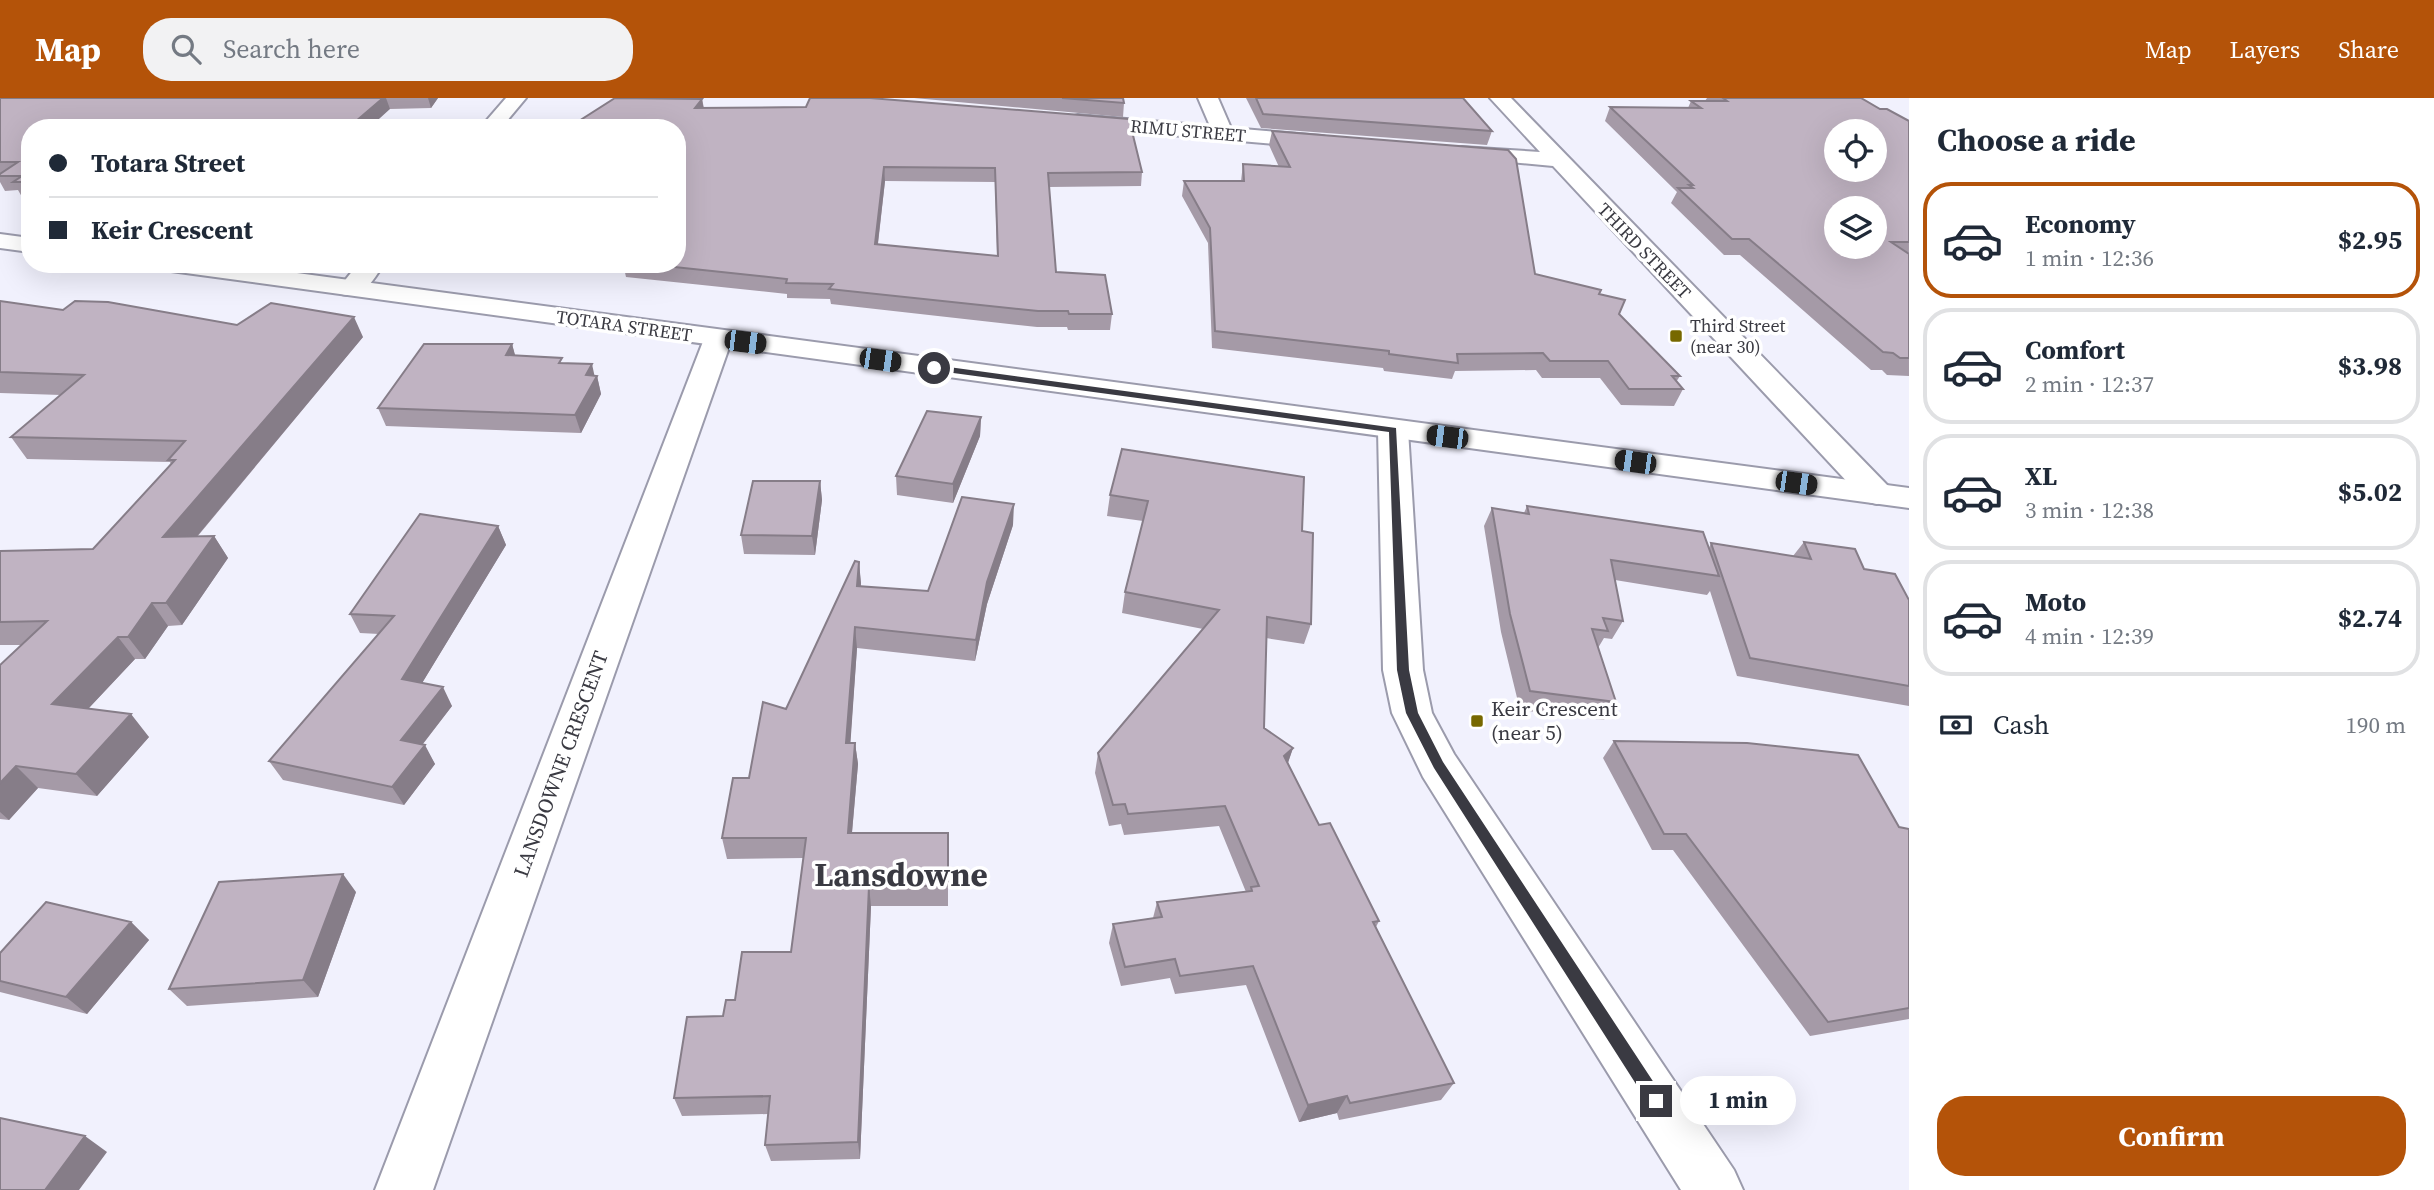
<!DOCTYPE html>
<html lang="en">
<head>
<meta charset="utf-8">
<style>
	body { margin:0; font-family:"Source Serif 4",serif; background:#f2f2f3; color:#1f2937; height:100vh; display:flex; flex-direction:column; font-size:26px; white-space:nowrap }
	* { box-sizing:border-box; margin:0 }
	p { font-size:23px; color:#747a83 }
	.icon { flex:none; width:38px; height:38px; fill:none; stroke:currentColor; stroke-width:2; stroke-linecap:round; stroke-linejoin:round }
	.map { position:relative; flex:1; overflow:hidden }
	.panel { display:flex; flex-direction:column; background:#fff; width:525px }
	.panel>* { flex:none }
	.guide { position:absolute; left:21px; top:21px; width:665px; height:154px; border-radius:28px; box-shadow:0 7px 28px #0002; display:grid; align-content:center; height:154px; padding:0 28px; background:#fff }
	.controls { position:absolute; left:1824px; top:21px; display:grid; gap:14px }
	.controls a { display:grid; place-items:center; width:63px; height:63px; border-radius:50%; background:#fff; box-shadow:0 7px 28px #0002; font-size:35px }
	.end { position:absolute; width:32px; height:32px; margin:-16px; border:9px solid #3a3a42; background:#fff; box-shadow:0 0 0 4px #fff }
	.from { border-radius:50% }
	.bubble { position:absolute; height:49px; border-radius:24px; background:#fff; box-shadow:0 7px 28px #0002; font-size:23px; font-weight:700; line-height:49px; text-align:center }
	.car { position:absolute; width:21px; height:42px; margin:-21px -10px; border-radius:9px; box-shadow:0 0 5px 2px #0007; background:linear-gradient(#222 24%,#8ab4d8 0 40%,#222 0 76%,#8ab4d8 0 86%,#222 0) }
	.guide b { display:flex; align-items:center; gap:24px; height:66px; font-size:26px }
	.guide b+b { border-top:2px solid #e0e1e3 }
	.guide i { width:18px; height:18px; background:#1f2937 }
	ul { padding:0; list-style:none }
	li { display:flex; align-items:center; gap:21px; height:116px; margin:0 14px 10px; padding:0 14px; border:4px solid #e0e1e3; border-radius:28px }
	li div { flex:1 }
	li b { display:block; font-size:26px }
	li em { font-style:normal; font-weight:700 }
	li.on { border-color:#b45309 }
	li>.icon { width:63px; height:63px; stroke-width:1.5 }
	h2 { padding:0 28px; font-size:32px; line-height:84px }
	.pay { display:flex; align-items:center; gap:18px; height:77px; padding:0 28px; font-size:26px }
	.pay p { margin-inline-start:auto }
	.cta { display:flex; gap:14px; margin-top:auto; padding:14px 28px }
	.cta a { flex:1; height:80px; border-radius:28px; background:#b45309; color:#fff; font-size:28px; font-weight:700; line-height:80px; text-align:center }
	header { display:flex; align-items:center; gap:42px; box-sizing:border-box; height:98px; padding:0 35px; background:#b45309; color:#fff }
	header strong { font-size:33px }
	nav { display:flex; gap:38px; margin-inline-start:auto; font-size:24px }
	.search { width:490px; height:63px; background:#f2f2f3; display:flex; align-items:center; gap:18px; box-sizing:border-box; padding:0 24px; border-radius:28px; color:#747a83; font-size:26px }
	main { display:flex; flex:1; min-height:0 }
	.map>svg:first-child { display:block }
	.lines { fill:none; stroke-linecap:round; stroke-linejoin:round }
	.minor-casing { stroke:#9b9bac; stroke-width:4 }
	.tertiary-casing { stroke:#9b9bac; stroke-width:4 }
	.minor { fill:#fff; fill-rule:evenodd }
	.tertiary { fill:#fff; fill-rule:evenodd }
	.wall { fill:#a59aa7; fill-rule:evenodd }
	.shaded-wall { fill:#867d88 }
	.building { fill:#c0b3c2; stroke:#867d88; stroke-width:2; fill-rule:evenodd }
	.route { fill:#3a3a42 }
	.poi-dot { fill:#776800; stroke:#fff; stroke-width:2.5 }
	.labels { text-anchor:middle; stroke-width:7; stroke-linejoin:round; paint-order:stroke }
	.far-street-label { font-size:18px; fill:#3a3a42; stroke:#fff }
	.far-poi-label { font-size:18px; fill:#3a3a42; stroke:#fff; text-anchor:start }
	.poi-label { font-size:21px; fill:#3a3a42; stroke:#fff; text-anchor:start }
	.street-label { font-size:21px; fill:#3a3a42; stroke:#fff }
	.near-district-label { font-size:33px; font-weight:bold; fill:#3a3a42; stroke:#fff }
</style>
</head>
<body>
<header>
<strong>Map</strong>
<div class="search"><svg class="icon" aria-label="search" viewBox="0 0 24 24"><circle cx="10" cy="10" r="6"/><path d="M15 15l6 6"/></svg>Search here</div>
<nav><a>Map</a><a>Layers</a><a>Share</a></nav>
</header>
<main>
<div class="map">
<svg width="1909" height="1092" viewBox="0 0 1909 1092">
	<rect width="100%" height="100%" fill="#f1f1fd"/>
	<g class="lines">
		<defs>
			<path id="minor" d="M 506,0 L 526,0 L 501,30 L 480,30 Z
				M 1198,0 L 1218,0 L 1231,30 L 1322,38 L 1329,40 L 1332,44 L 1329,48 L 1322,50 L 1078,29 L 1071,27 L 1068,23 L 1071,19 L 1078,17 L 1210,28 Z
				M 1490,0 L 1511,0 L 1889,389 L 1894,396 L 1889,403 L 1877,406 L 1865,403 L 1553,68 L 1455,59 L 1451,55 L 1455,51 L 1462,49 L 1540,54 Z
				M 358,166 L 384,166 C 373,182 363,202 342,196 L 338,191 Z
				M 718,233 L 728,235 L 732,241 L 433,1092 L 375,1092 L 704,241 L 708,235 Z
				M 1393,323 L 1404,325 L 1408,332 L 1423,572 L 1432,615 L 1454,656 L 1734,1072 L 1743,1092 L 1681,1092 L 1423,679 L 1392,615 L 1383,572 L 1378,332 L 1382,325 Z"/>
			<path id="tertiary" d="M 0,136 L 30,140 L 30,154 L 0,150 Z
				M 159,166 L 229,166 L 1909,390 L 1909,410 L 171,173 L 162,171 Z"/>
		</defs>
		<use href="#minor" class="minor-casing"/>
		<use href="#tertiary" class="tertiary-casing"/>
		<use href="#minor" class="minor"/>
		<use href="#tertiary" class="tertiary"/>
	</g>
	<path class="wall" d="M 0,0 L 438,0 L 431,10 L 390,11 L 30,30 L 30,99 L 22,99 L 18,92 L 5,93 L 0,84 Z
		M 914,0 L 1123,0 L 1124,5 L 1123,19 Z
		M 1246,0 L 1463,0 L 1492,33 L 1487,47 L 1261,30 Z
		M 1707,0 L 1861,0 L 1880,11 L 1909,23 L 1909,278 L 1887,277 L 1882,272 L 1871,272 L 1740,157 L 1724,157 L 1671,105 L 1677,94 L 1605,23 L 1610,9 L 1688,10 L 1691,3 L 1705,3 Z
		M 702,1 L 704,10 L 1142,74 L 1141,88 L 1049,89 L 1056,174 L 1112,216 L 1110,232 L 1068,232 L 1067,229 L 1037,229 L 831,206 L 830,201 L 787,200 L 787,196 L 626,179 L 623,166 L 677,166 ZM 885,83 L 995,84 L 997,158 L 878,146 Z
		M 1272,33 L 1535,176 L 1599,196 L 1680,278 L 1676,284 L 1683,291 L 1674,308 L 1621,307 L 1600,280 L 1542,280 L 1536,272 L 1455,273 L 1452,281 L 1384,273 L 1383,270 L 1212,250 L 1208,145 L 1182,98 L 1184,83 L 1241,83 L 1243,66 L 1279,69 L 1269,47 Z
		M 0,203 L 63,212 L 237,227 L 363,239 L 197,439 L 214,438 L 228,460 L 182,527 L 168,528 L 145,561 L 135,561 L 88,611 L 149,639 L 97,698 L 38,690 L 9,722 L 0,721 L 0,567 L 22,547 L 0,547 L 0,453 L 93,451 L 171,366 L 170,364 L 27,361 L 11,339 L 61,297 L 0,295 Z
		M 512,246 L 515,258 L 564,265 L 597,278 L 601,296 L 581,335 L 386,328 L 378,310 Z
		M 981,319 L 980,338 L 953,405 L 897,397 L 896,378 Z
		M 1122,351 L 1302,433 L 1311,526 L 1304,546 L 1266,540 L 1264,630 L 1293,650 L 1288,665 L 1319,727 L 1379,823 L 1376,829 L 1454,985 L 1441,1002 L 1339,1022 L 1337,1015 L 1299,1024 L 1246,887 L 1175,896 L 1170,880 L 1121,888 L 1109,845 L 1113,826 L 1153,820 L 1157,804 L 1246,794 L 1219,728 L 1124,737 L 1121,726 L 1109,728 L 1095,675 L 1098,655 L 1203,531 L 1122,515 L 1125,494 L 1143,423 L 1107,418 L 1110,397 Z
		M 820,383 L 822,402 L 815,457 L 744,456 L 741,437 Z
		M 1527,408 L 1709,450 L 1711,445 L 1793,458 L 1804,444 L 1864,471 L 1909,502 L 1909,608 L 1737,578 L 1710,493 L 1707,497 L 1615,482 L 1623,523 L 1612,541 L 1604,540 L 1598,550 L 1616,604 L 1604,622 L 1520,612 L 1501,534 L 1484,428 L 1492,410 L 1524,415 Z
		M 1013,427 L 987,506 L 975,563 L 857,550 L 850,645 L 855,645 L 858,666 L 852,735 L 948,735 L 948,808 L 871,808 L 860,1061 L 771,1063 L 765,1047 L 768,1016 L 682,1018 L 674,1000 L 723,918 L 735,902 L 791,854 L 803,760 L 727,761 L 722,740 L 749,680 L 786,611 L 859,464 L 861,489 L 928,493 Z
		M 498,428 L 506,447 L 422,585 L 452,608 L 423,646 L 435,666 L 404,707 L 283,682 L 269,663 L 379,536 L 360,535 L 350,516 Z
		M 1614,643 L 1899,729 L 1909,731 L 1909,921 L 1810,938 L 1673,752 L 1652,752 L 1603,660 Z
		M 356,794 L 318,899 L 187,908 L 169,891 Z
		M 131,824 L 149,842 L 87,916 L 0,894 L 0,855 Z"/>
	<path class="shaded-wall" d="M 383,0 L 386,0 L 390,11 L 369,30 L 348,30 Z
		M 428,0 L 438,0 L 431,10 Z
		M 702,1 L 704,14 L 695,10 Z
		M 884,69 L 885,83 L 876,161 L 875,146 Z
		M 354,219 L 363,239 L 178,461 L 163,439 Z
		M 512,246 L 517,264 L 506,257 Z
		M 592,266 L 595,280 L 597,278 L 601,296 L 581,335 L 575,317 L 586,277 Z
		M 981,319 L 980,338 L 953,405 L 953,386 Z
		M 820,383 L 822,402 L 815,457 L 812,438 Z
		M 1014,406 L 1013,427 L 987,506 L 975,563 L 976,542 L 987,484 Z
		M 498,428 L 506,447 L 413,600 L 402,581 Z
		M 214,438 L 228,460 L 182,527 L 166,505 Z
		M 859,464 L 861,485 L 859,510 L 857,488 Z
		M 152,505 L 168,528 L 145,561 L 128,539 Z
		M 855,529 L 857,550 L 849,666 L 846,645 Z
		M 118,539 L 135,561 L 71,629 L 52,606 Z
		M 443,589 L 452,608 L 411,661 L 401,642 Z
		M 131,616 L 149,639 L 97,698 L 76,676 Z
		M 855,645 L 858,666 L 850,756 L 848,735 Z
		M 425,647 L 435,666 L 404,707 L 392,689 Z
		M 1293,650 L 1286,670 L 1284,658 Z
		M 16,668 L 38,690 L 9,722 L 0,714 L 0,685 Z
		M 343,776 L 356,794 L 318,899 L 303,882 Z
		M 869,788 L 871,808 L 860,1061 L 858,1044 Z
		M 131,824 L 149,842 L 87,916 L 66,899 Z
		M 1347,998 L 1337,1015 L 1299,1024 L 1308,1007 Z
		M 85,1038 L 107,1054 L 79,1092 L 45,1092 Z"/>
	<path class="building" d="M 0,0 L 383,0 L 348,30 L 30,30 L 30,84 L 13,84 L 22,78 L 0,78 L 0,76 L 18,64 L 0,64 Z
		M 615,0 L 702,1 L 695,10 L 806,9 L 810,0 L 870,0 L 1129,21 L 1142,74 L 1048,75 L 1056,174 L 1105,177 L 1112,216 L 1069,216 L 1068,213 L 1038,213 L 829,191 L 833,186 L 786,185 L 787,181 L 646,166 L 677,166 L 677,30 L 568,30 ZM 884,69 L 995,70 L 998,158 L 875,146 Z
		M 1062,0 L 1123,0 L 1124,5 Z
		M 1256,0 L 1463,0 L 1492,33 L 1263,16 Z
		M 1723,0 L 1861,0 L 1880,11 L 1887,11 L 1909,23 L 1909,144 L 1891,144 L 1909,156 L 1909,260 L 1900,260 L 1893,255 L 1883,254 L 1749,141 L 1732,141 L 1678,90 L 1693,90 L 1689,87 L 1693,87 L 1610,9 L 1701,10 L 1691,3 L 1727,3 ZM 1836,33 L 1874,33 L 1874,72 L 1836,72 ZM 1836,110 L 1874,110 L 1874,149 L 1836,149 Z
		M 1272,33 L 1508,52 L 1516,61 L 1535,176 L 1601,192 L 1599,196 L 1625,202 L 1619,216 L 1680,278 L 1672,278 L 1683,291 L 1629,291 L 1608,263 L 1550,263 L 1543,255 L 1457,256 L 1458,265 L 1389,256 L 1389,253 L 1215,233 L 1210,130 L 1184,83 L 1244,83 L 1243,66 L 1290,69 Z
		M 0,203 L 63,212 L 75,203 L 108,204 L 237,227 L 271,205 L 354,219 L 163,439 L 214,438 L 166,505 L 152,505 L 128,539 L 118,539 L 52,606 L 131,616 L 76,676 L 16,668 L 0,685 L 0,567 L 47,523 L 0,524 L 0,453 L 93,451 L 175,362 L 168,362 L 185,343 L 11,339 L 84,277 L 0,274 Z
		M 424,246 L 512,246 L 506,257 L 562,260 L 559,265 L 592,266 L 586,277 L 597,278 L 575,317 L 378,310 Z
		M 927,313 L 981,319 L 953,386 L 896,378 Z
		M 1122,351 L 1304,379 L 1302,433 L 1313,435 L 1311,526 L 1267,519 L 1264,630 L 1293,650 L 1284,658 L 1319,727 L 1330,725 L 1379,823 L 1373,824 L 1454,985 L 1350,1005 L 1347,998 L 1308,1007 L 1253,868 L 1180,878 L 1175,861 L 1125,869 L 1113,826 L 1162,819 L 1157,804 L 1252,793 L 1251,789 L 1259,788 L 1225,708 L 1128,716 L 1125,706 L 1113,707 L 1098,655 L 1219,512 L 1125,494 L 1148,403 L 1110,397 Z
		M 753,383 L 820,383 L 812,438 L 741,437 Z
		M 962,399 L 1014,406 L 987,484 L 976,542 L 855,529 L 846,645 L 855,645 L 848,735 L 948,735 L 948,788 L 869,788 L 858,1044 L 765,1047 L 770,998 L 674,1000 L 687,919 L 723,918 L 726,902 L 735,902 L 742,854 L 791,854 L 806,740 L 722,740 L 733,680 L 749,680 L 763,604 L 786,611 L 855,463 L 859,464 L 857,488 L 928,493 Z
		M 1527,408 L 1703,434 L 1719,478 L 1611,462 L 1623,523 L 1603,520 L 1608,533 L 1592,531 L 1616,604 L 1530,593 L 1510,516 L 1492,410 L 1529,416 Z
		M 420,416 L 498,428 L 402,581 L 443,589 L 401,642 L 425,647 L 392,689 L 269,663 L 394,518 L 350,516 Z
		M 1804,444 L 1855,451 L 1864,471 L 1895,476 L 1909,502 L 1909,588 L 1750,560 L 1711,445 L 1811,461 Z
		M 1614,643 L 1747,645 L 1858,657 L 1899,729 L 1909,731 L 1909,910 L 1828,924 L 1686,736 L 1664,736 Z
		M 343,776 L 303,882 L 169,891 L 219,784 Z
		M 46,804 L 131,824 L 66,899 L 0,883 L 0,855 Z
		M 0,1020 L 85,1038 L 45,1092 L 0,1092 Z"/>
	<path class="route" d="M 934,267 L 1396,330 L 1409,572 L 1418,615 L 1443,664 L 1662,997 L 1664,1003 L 1662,1008 L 1656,1011 L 1650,1008 L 1434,670 L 1406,615 L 1397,572 L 1389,334 L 931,272 Z"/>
	<g class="poi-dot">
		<rect x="1669" y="231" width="14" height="14" rx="3.5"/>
		<rect x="1470" y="616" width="14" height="14" rx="3.5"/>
	</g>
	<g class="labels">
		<g class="far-street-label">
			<text transform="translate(1188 33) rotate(5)" y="6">RIMU STREET</text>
			<text transform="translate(1644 153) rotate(46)" y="6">THIRD STREET</text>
			<text transform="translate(624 228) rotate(8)" y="6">TOTARA STREET</text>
		</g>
		<g class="far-poi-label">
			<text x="1690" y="234">Third Street<tspan x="1690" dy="21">(near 30)</tspan></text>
		</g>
		<g class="poi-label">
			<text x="1491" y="618">Keir Crescent<tspan x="1491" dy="24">(near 5)</tspan></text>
		</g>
		<g class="street-label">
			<text transform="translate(561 666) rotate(-70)" y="7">LANSDOWNE CRESCENT</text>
		</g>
		<g class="near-district-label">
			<text x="901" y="788">Lansdowne</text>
		</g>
	</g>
</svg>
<div class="controls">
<a><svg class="icon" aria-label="locate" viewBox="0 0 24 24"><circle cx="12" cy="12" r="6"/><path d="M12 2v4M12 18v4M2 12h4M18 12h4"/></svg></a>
<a><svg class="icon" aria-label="layers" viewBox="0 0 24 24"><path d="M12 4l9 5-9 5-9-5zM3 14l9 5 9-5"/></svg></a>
</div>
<i class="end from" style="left:934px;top:270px"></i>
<i class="end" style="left:1656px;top:1003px"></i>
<div class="bubble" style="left:1680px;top:978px;width:116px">1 min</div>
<i class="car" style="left:745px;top:244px;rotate:97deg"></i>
<i class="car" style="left:880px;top:262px;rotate:98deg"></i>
<i class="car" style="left:1447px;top:339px;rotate:277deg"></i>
<i class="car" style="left:1635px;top:364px;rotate:278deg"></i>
<i class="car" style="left:1796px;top:385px;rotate:98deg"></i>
<div class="guide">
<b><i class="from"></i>Totara Street</b>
<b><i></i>Keir Crescent</b>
</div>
</div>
<section class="panel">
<h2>Choose a ride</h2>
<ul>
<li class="on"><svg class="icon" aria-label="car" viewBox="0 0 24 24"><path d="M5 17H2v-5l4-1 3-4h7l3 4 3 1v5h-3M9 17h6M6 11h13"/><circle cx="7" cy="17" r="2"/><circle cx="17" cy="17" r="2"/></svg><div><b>Economy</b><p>1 min · 12:36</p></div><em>$2.95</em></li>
<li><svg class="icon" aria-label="car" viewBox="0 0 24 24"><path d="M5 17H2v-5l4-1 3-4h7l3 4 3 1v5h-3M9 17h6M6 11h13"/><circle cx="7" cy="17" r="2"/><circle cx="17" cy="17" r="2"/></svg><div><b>Comfort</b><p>2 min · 12:37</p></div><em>$3.98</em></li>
<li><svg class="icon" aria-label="car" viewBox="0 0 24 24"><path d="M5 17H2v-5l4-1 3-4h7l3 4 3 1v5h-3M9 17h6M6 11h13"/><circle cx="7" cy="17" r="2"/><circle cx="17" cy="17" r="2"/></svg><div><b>XL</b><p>3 min · 12:38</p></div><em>$5.02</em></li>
<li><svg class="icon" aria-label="car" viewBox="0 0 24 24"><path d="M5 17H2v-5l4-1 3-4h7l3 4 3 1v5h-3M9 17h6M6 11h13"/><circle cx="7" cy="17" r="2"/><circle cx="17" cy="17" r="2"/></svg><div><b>Moto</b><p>4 min · 12:39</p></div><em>$2.74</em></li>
</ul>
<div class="pay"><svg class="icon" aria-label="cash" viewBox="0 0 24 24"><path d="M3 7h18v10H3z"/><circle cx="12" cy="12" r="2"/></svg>Cash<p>190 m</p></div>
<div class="cta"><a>Confirm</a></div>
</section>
</main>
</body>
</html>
